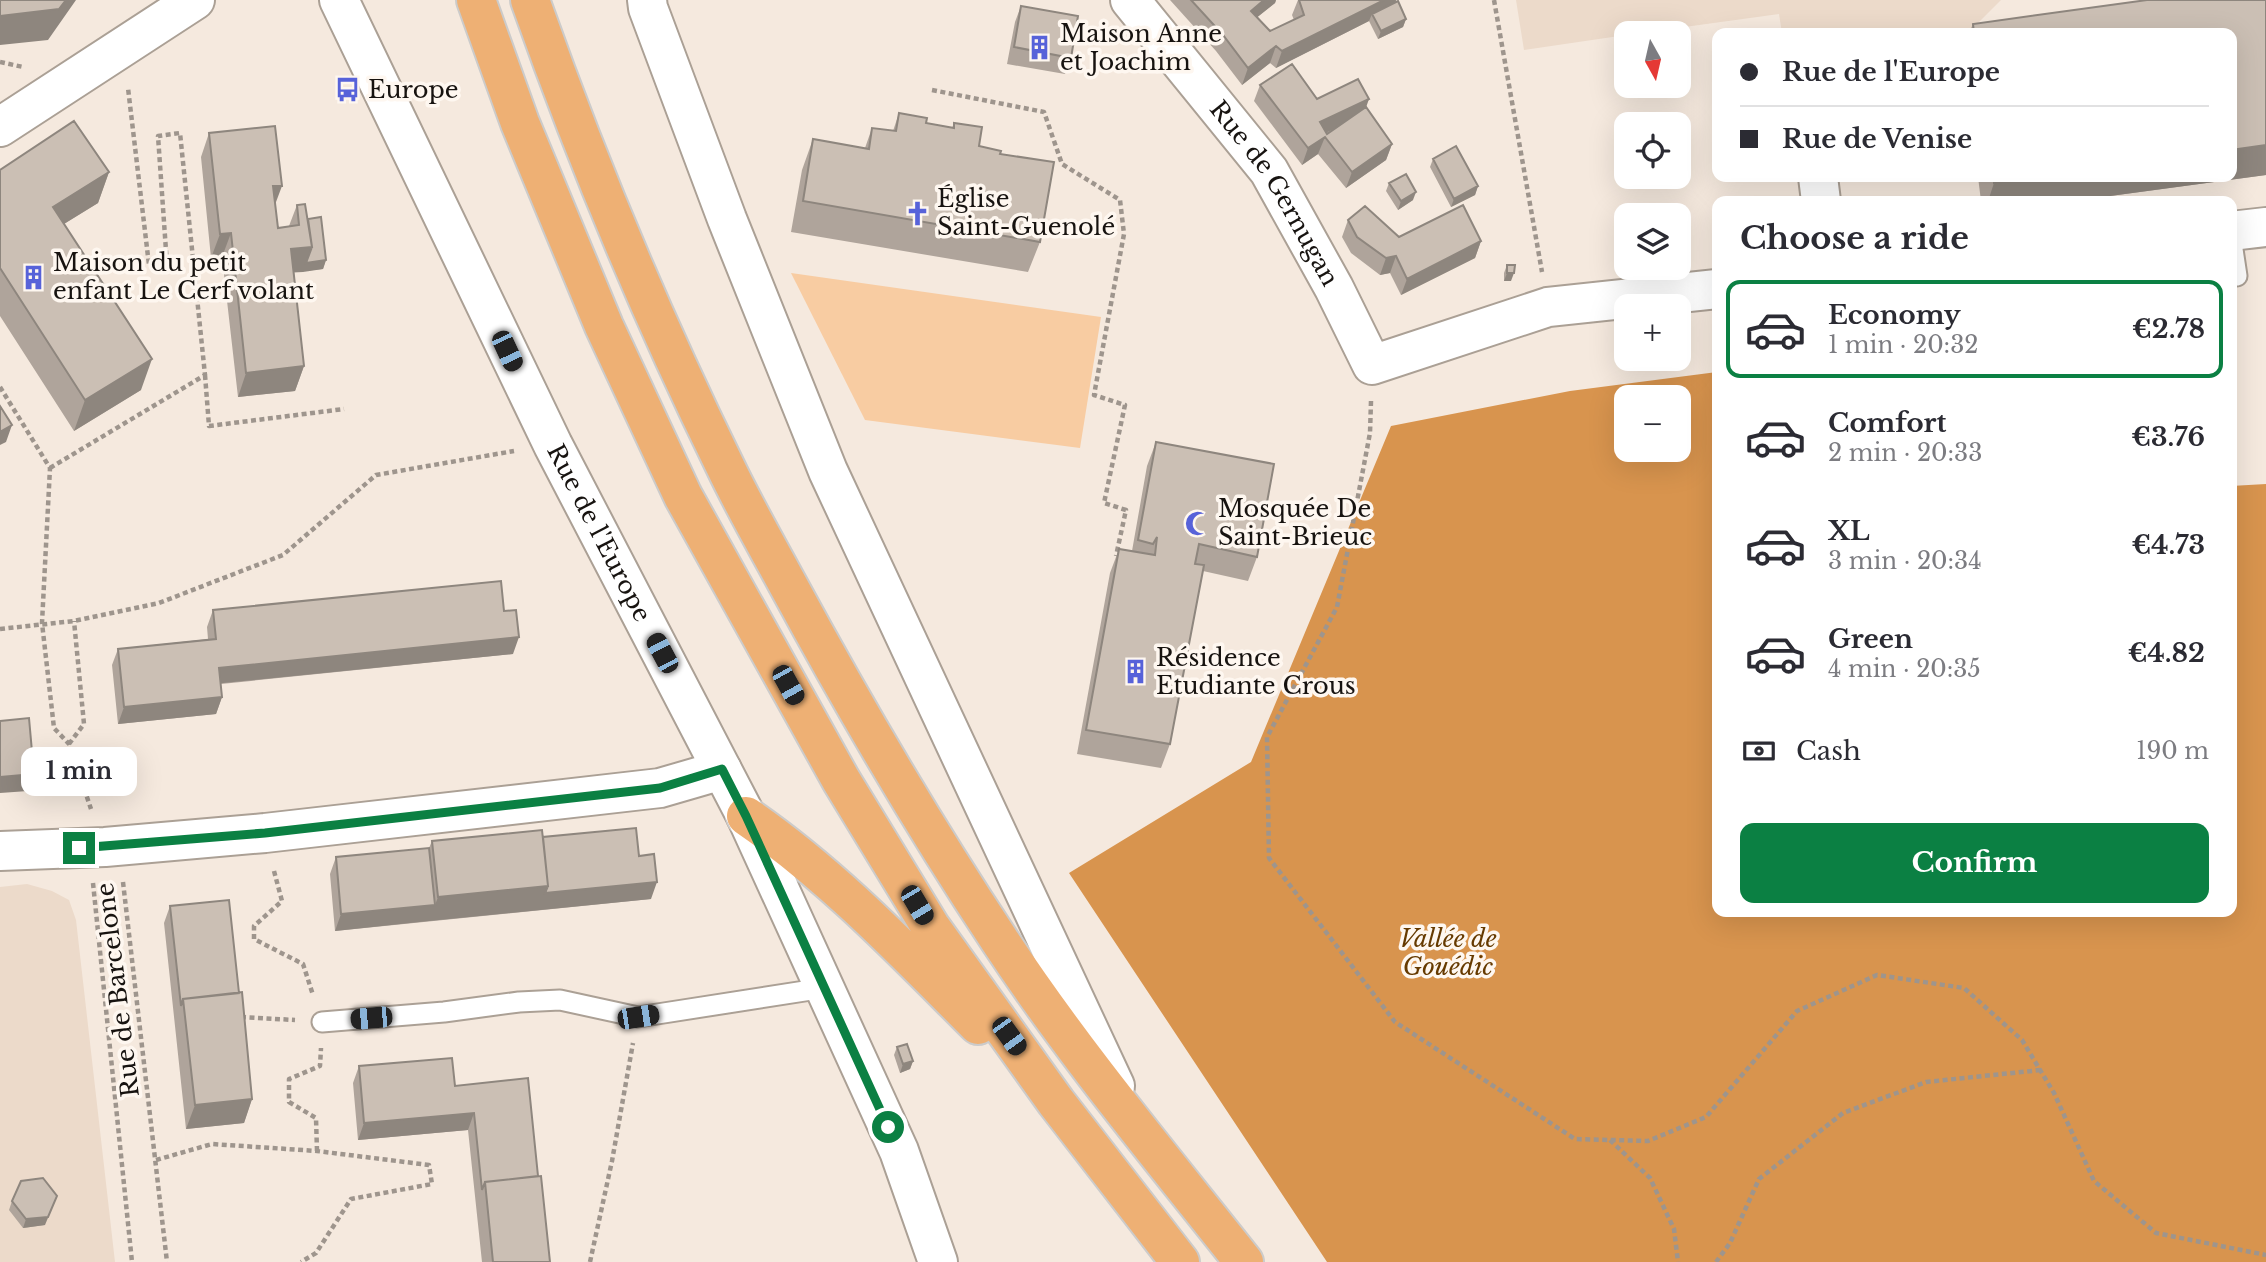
<!DOCTYPE html>
<html lang="en">
<head>
<meta charset="utf-8">
<style>
	body { margin:0; font-family:"Libre Baskerville",serif; background:#f2f2f3; color:#2b2b33; height:100vh; display:flex; flex-direction:column; font-size:26px; white-space:nowrap }
	* { box-sizing:border-box; margin:0 }
	p { font-size:23px; color:#7c7c81 }
	.icon { flex:none; width:38px; height:38px; fill:none; stroke:currentColor; stroke-width:2; stroke-linecap:round; stroke-linejoin:round }
	.map { position:relative; flex:1; overflow:hidden }
	.details { position:absolute; left:1712px; top:196px; width:525px; height:721px; display:flex; flex-direction:column; background:#fff; border-radius:14px; box-shadow:0 7px 28px #0002 }
	.details>* { flex:none }
	.top-card { position:absolute; left:1712px; top:28px; width:525px; height:154px; border-radius:14px; box-shadow:0 7px 28px #0002; display:grid; align-content:center; height:154px; padding:0 28px; background:#fff }
	.needle { width:46px; rotate:172deg }
	.buttons { position:absolute; left:1614px; top:21px; display:grid; gap:14px }
	.buttons a { display:grid; place-items:center; width:77px; height:77px; border-radius:14px; background:#fff; box-shadow:0 7px 28px #0002; font-size:35px }
	.end { position:absolute; width:32px; height:32px; margin:-16px; border:9px solid #0b8043; background:#fff; box-shadow:0 0 0 4px #fff }
	.from { border-radius:50% }
	.bubble { position:absolute; height:49px; border-radius:14px; background:#fff; box-shadow:0 7px 28px #0002; font-size:23px; font-weight:700; line-height:49px; text-align:center }
	.car { position:absolute; width:21px; height:42px; margin:-21px -10px; border-radius:9px; box-shadow:0 0 5px 2px #0007; background:linear-gradient(#222 24%,#8ab4d8 0 40%,#222 0 76%,#8ab4d8 0 86%,#222 0) }
	.top-card b { display:flex; align-items:center; gap:24px; height:66px; font-size:26px }
	.top-card b+b { border-top:2px solid #e1e1e2 }
	.top-card i { width:18px; height:18px; background:#2b2b33 }
	ul { padding:0; list-style:none }
	li { display:flex; align-items:center; gap:21px; height:98px; margin:0 14px 10px; padding:0 14px; border:4px solid transparent; border-radius:14px }
	li div { flex:1 }
	li b { display:block; font-size:26px }
	li em { font-style:normal; font-weight:700 }
	li.current { border-color:#0b8043 }
	li>.icon { width:63px; height:63px; stroke-width:1.5 }
	h2 { padding:0 28px; font-size:32px; line-height:84px }
	.pay { display:flex; align-items:center; gap:18px; height:77px; padding:0 28px; font-size:26px }
	.pay p { margin-inline-start:auto }
	.button { display:flex; gap:14px; margin-top:auto; padding:14px 28px }
	.button a { flex:1; height:80px; border-radius:14px; background:#0b8043; color:#fff; font-size:28px; font-weight:700; line-height:80px; text-align:center }
	.map>svg:first-child { display:block }
	.built { fill:#ecdaca }
	.green { fill:#f8cca2 }
	.forest { fill:#d8944e; fill-rule:evenodd }
	.lines { fill:none; stroke-linecap:round; stroke-linejoin:round }
	.lane-casing { stroke:#aba095; stroke-width:23 }
	.street-casing { stroke:#aba095; stroke-width:42 }
	.secondary-casing { stroke:#aba095; stroke-width:42 }
	.highway-casing { stroke:#cccbca; stroke-width:42 }
	.path { stroke:#9e958d; stroke-width:4.5; stroke-dasharray:5 3.5; stroke-linecap:butt }
	.lane { stroke:#fff; stroke-width:19 }
	.street { stroke:#fff; stroke-width:38 }
	.secondary { stroke:#fff; stroke-width:38 }
	.highway { stroke:#eeb074; stroke-width:38 }
	.wall { fill:#afa49b }
	.shaded-wall { fill:#8e867e }
	.building { fill:#cbbfb4; stroke:#8e867e; stroke-width:2 }
	.route { stroke:#0b8043; stroke-width:9 }
	.labels { text-anchor:middle; stroke-width:7; stroke-linejoin:round; paint-order:stroke }
	.poi-label { font-size:24px; fill:#171310; stroke:#fef7f0; text-anchor:start }
	.street-label { font-size:24px; fill:#171310; stroke:#fef7f0 }
	.park-label { font-size:24px; font-style:italic; fill:#663a00; stroke:#fef7f0 }
</style>
</head>
<body>
<div class="map">
<svg width="2266" height="1262" viewBox="0 0 2266 1262">
	<rect width="100%" height="100%" fill="#f5e9de"/>
	<path class="built" d="M 1516,0 L 2001,0 L 1968,33 L 1782,33 L 1779,14 L 1641,33 L 1626,33 L 1626,35 L 1524,50 Z
		M 27,884 L 52,891 L 69,900 L 76,920 L 115,1262 L 0,1262 L 0,887 Z"/>
	<path class="green" d="M 791,273 L 1101,317 L 1080,448 L 865,420 Z"/>
	<path class="forest" d="M 1717,372 L 1717,912 L 2231,912 L 2231,486 L 2266,484 L 2266,1262 L 1327,1262 L 1069,873 L 1251,762 L 1391,426 L 1570,391 ZM 1626,397 L 1678,397 L 1678,450 L 1626,450 Z"/>
	<g class="lines">
		<defs>
			<path id="lane" d="M 2231,236 L 2237,276
				M 322,1022 L 444,1012 L 519,1002 L 560,1000 L 638,1017 L 824,988"/>
			<g id="street">
				<path id="s1" d="M 1130,0 L 1269,171 L 1334,288 L 1372,365 L 1548,307 L 1717,289"/>
				<path d="M 0,127 L 195,0"/>
				<path d="M 1818,177 L 1821,201"/>
				<path d="M 2231,231 L 2266,227"/>
				<path d="M 746,816 L 899,1151 L 938,1262"/>
				<path d="M 0,851 L 105,847 L 265,833 L 660,788 L 722,770"/>
			</g>
			<g id="secondary">
				<path id="s2" d="M 339,0 L 553,445 L 746,816"/>
				<path d="M 647,0 L 648,8 L 727,219 L 828,471 L 1115,1086"/>
			</g>
			<path id="highway" d="M 476,0 L 520,123 L 604,326 L 683,496 L 841,780 L 930,926 L 1056,1102 L 1180,1262
				M 530,0 C 586,159 651,315 725,466 C 744,506 766,544 787,583 C 853,705 923,825 1000,941 C 1074,1053 1161,1157 1244,1262
				M 746,816 C 832,875 904,951 978,1025"/>
		</defs>
		<use href="#lane" class="lane-casing"/>
		<use href="#street" class="street-casing"/>
		<use href="#secondary" class="secondary-casing"/>
		<use href="#highway" class="highway-casing"/>
		<path class="path" d="M 1494,0 L 1542,272
			M 0,62 L 23,67
			M 932,90 L 1044,112 L 1062,164 L 1120,200 L 1124,234 L 1094,395 L 1125,405 L 1104,503 L 1126,510 L 1116,556
			M 205,375 L 209,426 L 344,409
			M 0,387 L 50,468 L 42,623 L 54,728 L 69,744 L 91,809
			M 1371,401 L 1370,433 L 1337,607 L 1267,737 L 1269,858 L 1395,1022 L 1575,1139 L 1648,1141 L 1706,1117 L 1797,1011 L 1877,975 L 1964,988 L 2022,1040 L 2054,1093 L 2094,1181 L 2156,1233 L 2266,1255
			M 50,468 L 205,375 L 180,133 L 158,136 L 167,265 L 149,265 L 128,88
			M 0,629 L 74,621 L 159,603 L 283,555 L 376,475 L 514,451
			M 69,744 L 84,724 L 74,621
			M 274,871 L 282,901 L 254,926 L 254,939 L 303,964 L 313,995
			M 123,882 L 167,1262
			M 93,883 L 132,1262
			M 241,1017 L 295,1020
			M 1610,1140 L 1650,1178 L 1674,1229 L 1678,1262
			M 317,1151 L 316,1118 L 289,1102 L 289,1079 L 320,1066 L 321,1048
			M 156,1160 L 212,1144 L 317,1151 L 429,1165 L 432,1184 L 351,1199 L 316,1253 L 301,1262
			M 590,1262 L 612,1161 L 633,1043
			M 1716,1262 L 1730,1243 L 1759,1179 L 1843,1113 L 1926,1082 L 2041,1070"/>
		<use href="#lane" class="lane"/>
		<use href="#street" class="street"/>
		<use href="#secondary" class="secondary"/>
		<use href="#highway" class="highway"/>
	</g>
	<path class="wall" d="M 1170,0 L 1276,0 L 1275,3 L 1257,17 L 1270,31 L 1294,20 L 1292,15 L 1298,0 L 1396,0 L 1396,2 L 1406,19 L 1403,27 L 1378,39 L 1369,21 L 1276,68 L 1270,63 L 1242,85 L 1216,51 Z
		M 2147,0 L 2266,0 L 2266,175 L 2073,201 L 1981,201 L 1978,177 L 2231,177 L 2231,33 L 1969,33 L 1973,24 Z
		M 1021,6 L 1071,58 L 1065,74 L 1007,64 L 1015,22 Z
		M 1260,85 L 1317,99 L 1366,108 L 1392,144 L 1386,160 L 1346,188 L 1318,154 L 1302,165 L 1254,101 Z
		M 899,113 L 926,123 L 952,128 L 954,123 L 979,146 L 1000,154 L 1040,242 L 1028,272 L 791,232 L 802,170 L 813,139 L 865,148 L 872,128 L 893,131 Z
		M 209,133 L 275,205 L 278,228 L 289,226 L 297,205 L 308,219 L 326,260 L 323,269 L 294,272 L 304,366 L 295,391 L 238,397 L 222,257 L 211,258 L 201,157 Z
		M 1433,159 L 1478,186 L 1475,195 L 1451,207 L 1430,167 Z
		M 0,170 L 109,172 L 98,203 L 64,224 L 141,390 L 74,431 L 0,316 Z
		M 1389,183 L 1413,200 L 1398,210 L 1386,191 Z
		M 1348,220 L 1399,237 L 1481,241 L 1475,258 L 1401,295 L 1390,273 L 1380,275 L 1351,253 L 1342,237 Z
		M 1507,265 L 1511,281 L 1504,281 L 1504,273 Z
		M 1156,442 L 1257,557 L 1248,581 L 1203,571 L 1170,744 L 1161,768 L 1077,754 L 1110,573 L 1119,549 L 1132,551 L 1147,466 Z
		M 213,610 L 513,654 L 221,684 L 222,697 L 216,714 L 118,724 L 112,665 L 118,649 L 208,639 L 207,627 Z
		M 543,837 L 639,856 L 651,899 L 335,931 L 330,874 L 336,857 L 429,848 L 432,841 Z
		M 170,906 L 239,993 L 252,1099 L 244,1123 L 186,1129 L 164,923 Z
		M 897,1047 L 913,1061 L 910,1069 L 900,1073 L 894,1055 Z
		M 359,1066 L 455,1086 L 538,1176 L 550,1262 L 482,1262 L 468,1130 L 358,1140 L 353,1083 Z
		M 12,1201 L 45,1225 L 23,1228 L 9,1210 Z"/>
	<path class="shaded-wall" d="M 66,0 L 76,0 L 48,40 L 0,45 L 0,16 Z
		M 1264,0 L 1276,0 L 1275,3 L 1245,27 L 1251,11 Z
		M 1384,0 L 1396,0 L 1393,9 L 1372,14 L 1369,21 L 1276,68 L 1282,51 Z
		M 1406,19 L 1403,27 L 1378,39 L 1381,31 Z
		M 1276,46 L 1270,63 L 1242,85 L 1248,68 Z
		M 1369,99 L 1363,116 L 1314,138 L 1320,122 Z
		M 1325,137 L 1318,154 L 1302,165 L 1308,148 Z
		M 1392,144 L 1386,160 L 1346,188 L 1352,172 Z
		M 2266,145 L 2266,175 L 2073,201 L 1988,201 L 1994,183 L 2038,177 L 2231,177 L 2231,150 Z
		M 109,172 L 98,203 L 41,238 L 53,207 Z
		M 273,186 L 282,186 L 273,210 Z
		M 1478,186 L 1475,195 L 1451,207 L 1454,199 Z
		M 1416,192 L 1413,200 L 1398,210 L 1401,201 Z
		M 231,233 L 222,257 L 211,258 L 220,234 Z
		M 1481,241 L 1475,258 L 1401,295 L 1407,279 Z
		M 312,247 L 303,272 L 283,273 L 291,249 Z
		M 1396,256 L 1390,273 L 1380,275 L 1386,258 Z
		M 326,260 L 323,269 L 303,272 L 306,263 Z
		M 1507,273 L 1514,273 L 1511,281 L 1504,281 Z
		M 152,359 L 141,390 L 74,431 L 85,400 Z
		M 304,366 L 295,391 L 238,397 L 246,373 Z
		M 12,425 L 6,442 L 0,445 L 0,432 Z
		M 519,637 L 513,654 L 213,684 L 219,668 Z
		M 222,697 L 216,714 L 118,724 L 124,707 Z
		M 34,774 L 28,791 L 0,793 L 0,777 Z
		M 657,882 L 651,899 L 429,921 L 438,897 L 548,886 Z
		M 435,905 L 429,921 L 335,931 L 341,914 Z
		M 913,1061 L 910,1069 L 900,1073 L 903,1064 Z
		M 252,1099 L 244,1123 L 186,1129 L 195,1105 Z
		M 474,1113 L 468,1130 L 358,1140 L 364,1123 Z
		M 57,1196 L 45,1225 L 23,1228 L 26,1219 Z"/>
	<path class="building" d="M 0,0 L 66,0 L 59,9 L 0,16 Z
		M 1191,0 L 1264,0 L 1251,11 L 1270,31 L 1304,15 L 1299,0 L 1384,0 L 1282,51 L 1276,46 L 1248,68 L 1223,35 Z
		M 2147,0 L 2266,0 L 2266,145 L 2231,150 L 2231,33 L 1974,33 L 1973,24 Z
		M 1398,1 L 1406,19 L 1381,31 L 1372,14 Z
		M 1021,6 L 1078,16 L 1071,58 L 1014,47 Z
		M 1292,64 L 1317,99 L 1358,79 L 1369,99 L 1320,122 L 1327,134 L 1366,107 L 1392,144 L 1352,172 L 1325,137 L 1308,148 L 1260,85 Z
		M 899,113 L 927,118 L 926,123 L 954,128 L 954,123 L 982,127 L 979,146 L 1001,151 L 1000,154 L 1054,162 L 1040,242 L 803,201 L 813,139 L 869,149 L 872,128 L 896,131 Z
		M 74,121 L 109,172 L 53,207 L 152,359 L 85,400 L 0,268 L 0,170 Z
		M 275,126 L 282,186 L 273,186 L 278,228 L 299,225 L 297,205 L 305,204 L 312,247 L 291,249 L 304,366 L 246,373 L 231,233 L 220,234 L 209,133 Z
		M 1456,146 L 1478,186 L 1454,199 L 1433,159 Z
		M 1406,174 L 1416,192 L 1401,201 L 1389,183 Z
		M 1994,177 L 2038,177 L 1994,183 Z
		M 1463,205 L 1481,241 L 1407,279 L 1396,256 L 1386,258 L 1357,237 L 1348,220 L 1365,206 L 1399,237 Z
		M 321,217 L 326,260 L 306,263 L 312,247 L 308,219 Z
		M 1507,265 L 1515,265 L 1514,273 L 1507,273 Z
		M 0,406 L 12,425 L 0,432 Z
		M 1156,442 L 1274,464 L 1257,557 L 1199,544 L 1195,564 L 1204,565 L 1170,744 L 1086,730 L 1119,549 L 1155,555 L 1157,537 L 1153,544 L 1138,540 Z
		M 501,581 L 504,611 L 516,610 L 519,637 L 219,668 L 222,697 L 124,707 L 118,649 L 216,639 L 213,610 Z
		M 29,718 L 34,774 L 0,777 L 0,721 Z
		M 636,828 L 639,856 L 654,854 L 657,882 L 545,893 L 548,886 L 543,837 Z
		M 542,830 L 548,886 L 438,897 L 432,841 Z
		M 429,848 L 435,905 L 341,914 L 336,857 Z
		M 229,900 L 239,993 L 183,999 L 181,1006 L 170,906 Z
		M 242,992 L 252,1099 L 195,1105 L 183,999 Z
		M 907,1044 L 913,1061 L 903,1064 L 897,1047 Z
		M 452,1058 L 455,1086 L 528,1078 L 538,1176 L 485,1182 L 482,1190 L 474,1113 L 364,1123 L 359,1066 Z
		M 541,1176 L 550,1262 L 493,1262 L 485,1182 Z
		M 43,1178 L 57,1196 L 48,1217 L 26,1219 L 12,1201 L 21,1181 Z"/>
	<g class="lines">
		<path class="route" d="M 79,848 L 265,833 L 660,788 L 722,769 L 746,816 L 888,1127"/>
	</g>
	<defs>
		<symbol id="building-bare" viewBox="-9 -9 18 18"><path d="M-4-6H4V6H1V3H-1V6H-4ZM-2.5-4.3h1.7v1.8h-1.7ZM.8-4.3h1.7v1.8H.8ZM-2.5-1h1.7V.8h-1.7ZM.8-1h1.7V.8H.8Z" fill="#5762d9" stroke="#fef7f0" stroke-width="2.5" paint-order="stroke"/></symbol>
		<symbol id="bus-bare" viewBox="-9 -9 18 18"><path d="M-5-6H5V4H4V6H2V4H-2V6H-4V4H-5ZM-3.5-4V0h7V-4ZM-3.5 1.2v1.5H-2V1.2ZM2 1.2v1.5H3.5V1.2Z" fill="#5762d9" stroke="#fef7f0" stroke-width="2.5" paint-order="stroke"/></symbol>
		<symbol id="church-bare" viewBox="-9 -9 18 18"><path d="M-1.2-6h2.4v3.5h3.3v2.4h-3.3V6h-2.4V-.1h-3.3v-2.4h3.3Z" fill="#5762d9" stroke="#fef7f0" stroke-width="2.5" paint-order="stroke"/></symbol>
		<symbol id="mosque-bare" viewBox="-9 -9 18 18"><path d="M3.5-4.9A6 6 0 1 0 3.5 4.9A5 5 0 1 1 3.5-4.9Z" fill="#5762d9" stroke="#fef7f0" stroke-width="2.5" paint-order="stroke"/></symbol>
	</defs>
	<g fill-rule="evenodd">
		<use href="#building-bare" x="1022" y="30" width="35" height="35"/>
		<use href="#bus-bare" x="330" y="72" width="35" height="35"/>
		<use href="#church-bare" x="900" y="196" width="35" height="35"/>
		<use href="#building-bare" x="16" y="260" width="35" height="35"/>
		<use href="#mosque-bare" x="1180" y="506" width="35" height="35"/>
		<use href="#building-bare" x="1118" y="654" width="35" height="35"/>
	</g>
	<g class="labels">
		<g class="poi-label">
			<text x="1060" y="42">Maison Anne<tspan x="1060" dy="28">et Joachim</tspan></text>
			<text x="368" y="98">Europe</text>
			<text x="937" y="207">Église<tspan x="937" dy="28">Saint-Guenolé</tspan></text>
			<text x="53" y="271">Maison du petit<tspan x="53" dy="28">enfant Le Cerf volant</tspan></text>
			<text x="1218" y="517">Mosquée De<tspan x="1218" dy="28">Saint-Brieuc</tspan></text>
			<text x="1156" y="666">Résidence<tspan x="1156" dy="28">Etudiante Crous</tspan></text>
		</g>
		<g class="street-label">
			<text dy="8" stroke="none"><textPath href="#s1" startOffset="242">Rue de Gernugan</textPath></text>
			<text dy="8" stroke="none"><textPath href="#s2" startOffset="593">Rue de l'Europe</textPath></text>
			<text transform="translate(118 990) rotate(-97)" y="8">Rue de Barcelone</text>
		</g>
		<g class="park-label">
			<text x="1448" y="947">Vallée de<tspan x="1448" dy="28">Gouédic</tspan></text>
		</g>
	</g>
</svg>
<div class="buttons">
<a><svg class="needle" viewBox="-14 -14 28 28"><path d="M0-13l5 13h-10z" fill="#e53935"/><path d="M0 13l5-13h-10z" fill="#7c7c81"/></svg></a>
<a><svg class="icon" aria-label="locate" viewBox="0 0 24 24"><circle cx="12" cy="12" r="6"/><path d="M12 2v4M12 18v4M2 12h4M18 12h4"/></svg></a>
<a><svg class="icon" aria-label="layers" viewBox="0 0 24 24"><path d="M12 4l9 5-9 5-9-5zM3 14l9 5 9-5"/></svg></a>
<a>+</a>
<a>−</a>
</div>
<i class="end from" style="left:888px;top:1127px"></i>
<i class="end" style="left:79px;top:848px"></i>
<div class="bubble" style="left:21px;top:747px;width:116px">1 min</div>
<i class="car" style="left:507px;top:351px;rotate:155deg"></i>
<i class="car" style="left:662px;top:653px;rotate:332deg"></i>
<i class="car" style="left:788px;top:685px;rotate:151deg"></i>
<i class="car" style="left:917px;top:905px;rotate:149deg"></i>
<i class="car" style="left:638px;top:1017px;rotate:81deg"></i>
<i class="car" style="left:371px;top:1018px;rotate:265deg"></i>
<i class="car" style="left:1009px;top:1036px;rotate:144deg"></i>
<div class="top-card">
<b><i class="from"></i>Rue de l'Europe</b>
<b><i></i>Rue de Venise</b>
</div>
<section class="details">
<h2>Choose a ride</h2>
<ul>
<li class="current"><svg class="icon" aria-label="car" viewBox="0 0 24 24"><path d="M5 17H2v-5l4-1 3-4h7l3 4 3 1v5h-3M9 17h6M6 11h13"/><circle cx="7" cy="17" r="2"/><circle cx="17" cy="17" r="2"/></svg><div><b>Economy</b><p>1 min · 20:32</p></div><em>€2.78</em></li>
<li><svg class="icon" aria-label="car" viewBox="0 0 24 24"><path d="M5 17H2v-5l4-1 3-4h7l3 4 3 1v5h-3M9 17h6M6 11h13"/><circle cx="7" cy="17" r="2"/><circle cx="17" cy="17" r="2"/></svg><div><b>Comfort</b><p>2 min · 20:33</p></div><em>€3.76</em></li>
<li><svg class="icon" aria-label="car" viewBox="0 0 24 24"><path d="M5 17H2v-5l4-1 3-4h7l3 4 3 1v5h-3M9 17h6M6 11h13"/><circle cx="7" cy="17" r="2"/><circle cx="17" cy="17" r="2"/></svg><div><b>XL</b><p>3 min · 20:34</p></div><em>€4.73</em></li>
<li><svg class="icon" aria-label="car" viewBox="0 0 24 24"><path d="M5 17H2v-5l4-1 3-4h7l3 4 3 1v5h-3M9 17h6M6 11h13"/><circle cx="7" cy="17" r="2"/><circle cx="17" cy="17" r="2"/></svg><div><b>Green</b><p>4 min · 20:35</p></div><em>€4.82</em></li>
</ul>
<div class="pay"><svg class="icon" aria-label="cash" viewBox="0 0 24 24"><path d="M3 7h18v10H3z"/><circle cx="12" cy="12" r="2"/></svg>Cash<p>190 m</p></div>
<div class="button"><a>Confirm</a></div>
</section>
</div>
</body>
</html>
